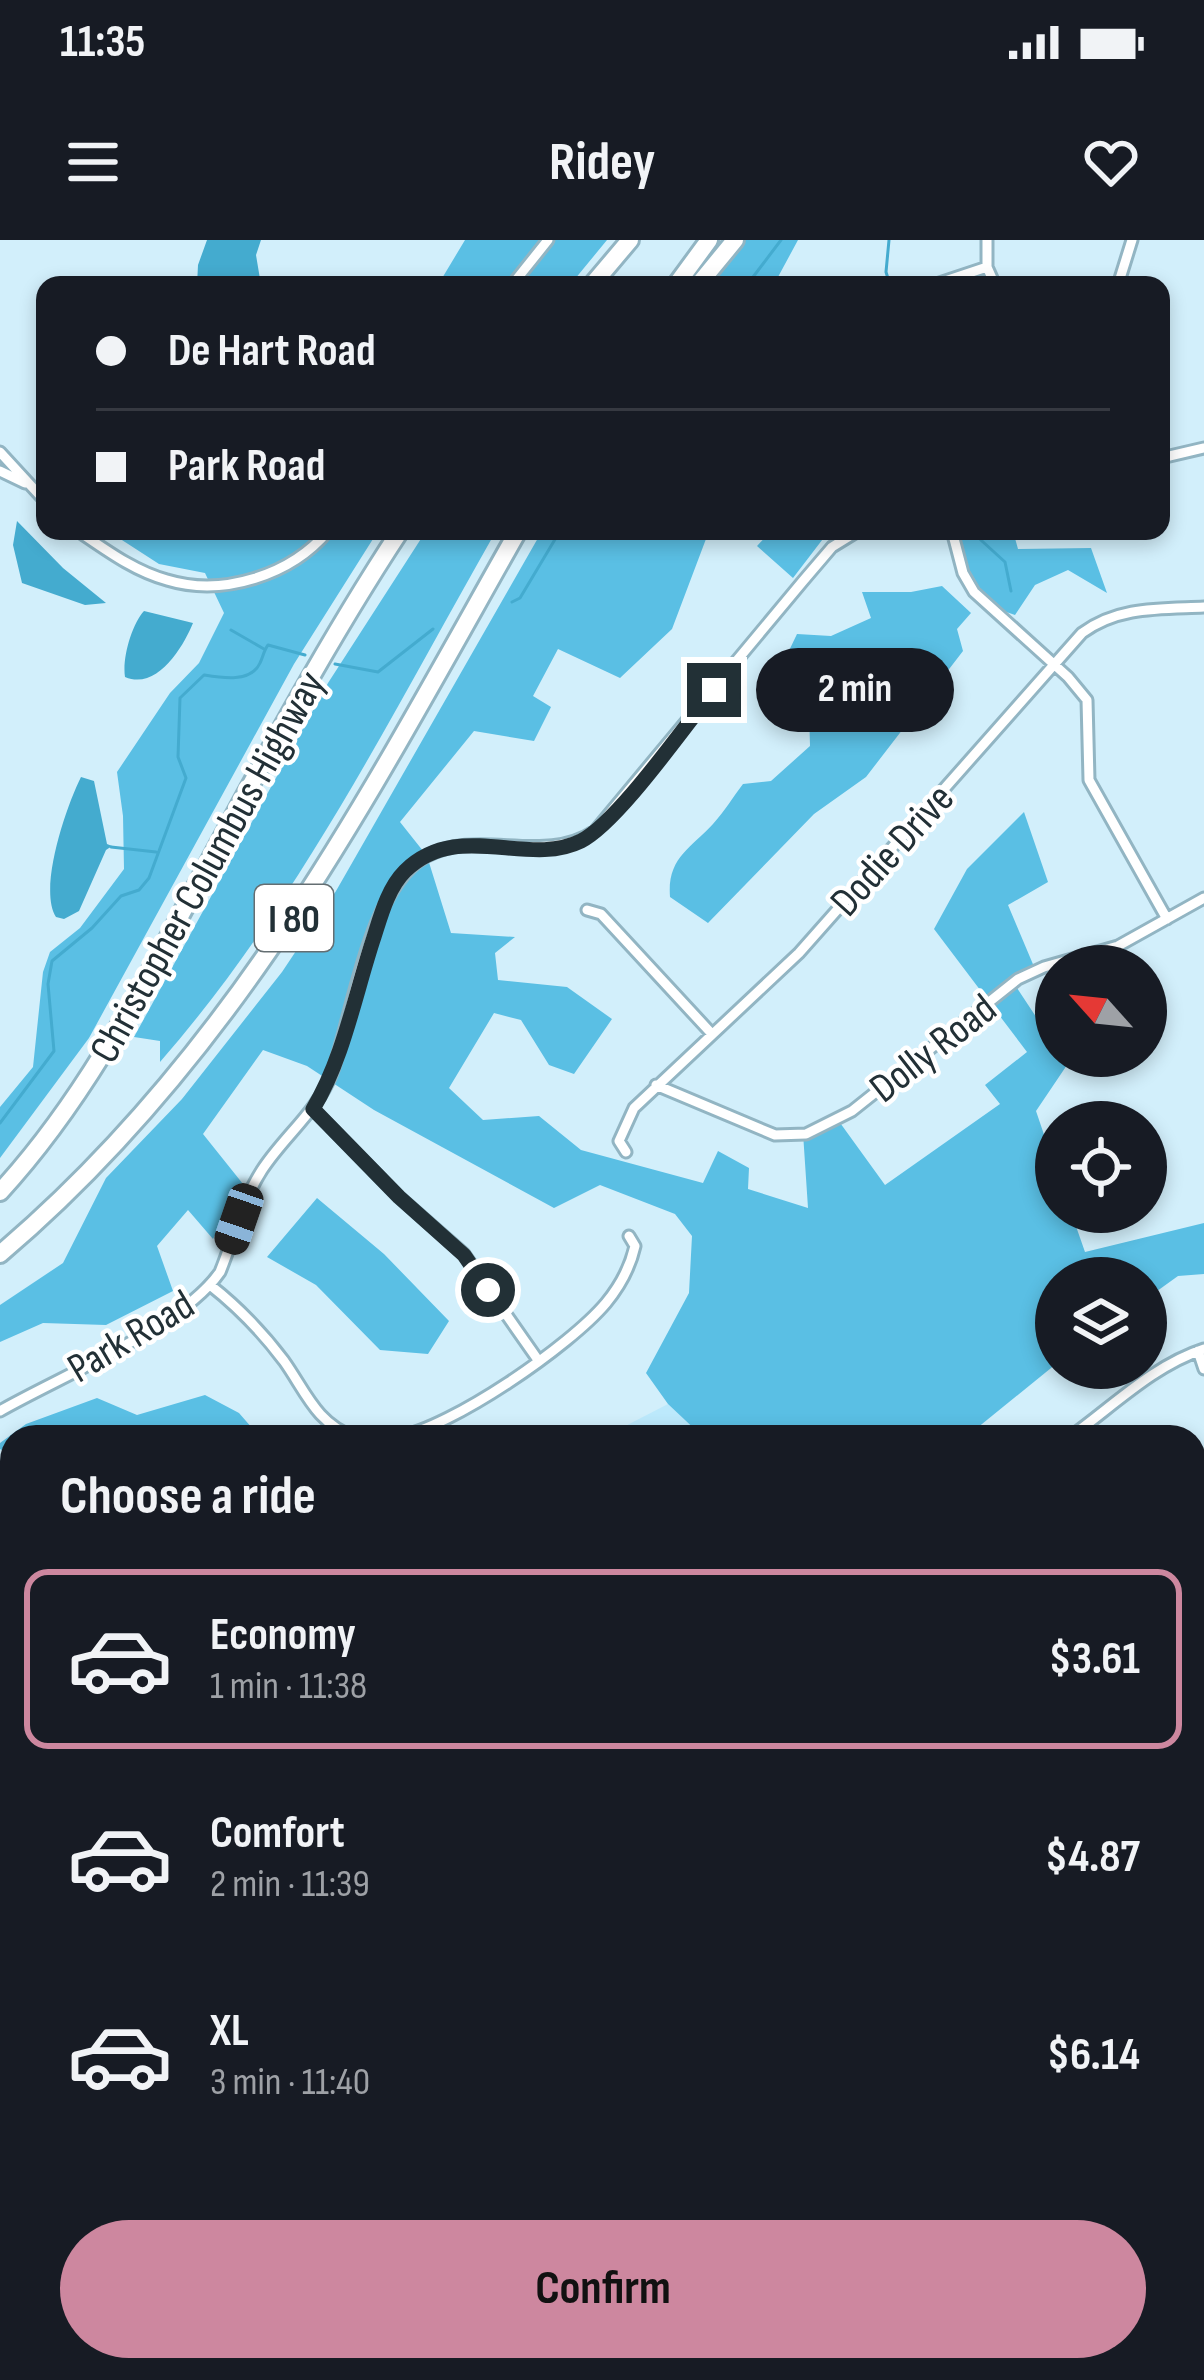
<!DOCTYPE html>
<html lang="en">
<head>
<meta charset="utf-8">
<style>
	body { margin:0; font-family:"Sofia Sans Condensed",sans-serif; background:#242831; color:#f1f3f6; height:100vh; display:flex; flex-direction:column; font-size:45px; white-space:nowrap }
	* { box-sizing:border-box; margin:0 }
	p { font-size:39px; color:#9ea1a6 }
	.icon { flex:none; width:66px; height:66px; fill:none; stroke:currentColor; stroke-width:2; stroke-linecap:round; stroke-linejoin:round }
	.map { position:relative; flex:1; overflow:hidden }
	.side { position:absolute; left:0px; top:1185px; width:1206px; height:957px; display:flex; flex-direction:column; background:#171b24; border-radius:36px 36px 0 0; box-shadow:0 6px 18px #0003 }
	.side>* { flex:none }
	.top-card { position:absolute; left:36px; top:36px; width:1134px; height:264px; border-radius:24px; box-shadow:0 6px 18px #0003; display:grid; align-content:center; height:264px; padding:0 60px; background:#171b24 }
	.needle { width:78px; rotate:297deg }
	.controls { position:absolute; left:1035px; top:705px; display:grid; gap:24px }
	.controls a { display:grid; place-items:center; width:132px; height:132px; border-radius:50%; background:#171b24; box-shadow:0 6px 18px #0003; font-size:60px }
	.end { position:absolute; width:54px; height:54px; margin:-27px; border:15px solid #223036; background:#fff; box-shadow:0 0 0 6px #fff }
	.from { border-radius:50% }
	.bubble { position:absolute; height:84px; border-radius:42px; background:#171b24; box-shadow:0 6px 18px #0003; font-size:39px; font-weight:700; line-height:84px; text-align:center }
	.car { position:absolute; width:36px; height:72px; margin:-36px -18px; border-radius:15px; box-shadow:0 0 9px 3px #0007; background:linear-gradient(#222 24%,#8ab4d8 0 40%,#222 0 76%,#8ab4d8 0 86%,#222 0) }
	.top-card b { display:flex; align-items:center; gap:42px; height:114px; font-size:45px }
	.top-card b+b { border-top:3px solid #363941 }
	.top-card i { width:30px; height:30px; background:#f1f3f6 }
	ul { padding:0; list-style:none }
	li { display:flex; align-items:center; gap:36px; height:180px; margin:0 24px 18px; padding:0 36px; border:6px solid transparent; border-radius:24px }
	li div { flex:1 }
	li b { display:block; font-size:45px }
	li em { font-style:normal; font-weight:700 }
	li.current { border-color:#cd879f }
	li>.icon { width:108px; height:108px; stroke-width:1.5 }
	h2 { padding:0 60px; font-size:54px; line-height:144px }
	.action { display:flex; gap:24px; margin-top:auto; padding:24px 60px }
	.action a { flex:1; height:138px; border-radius:72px; background:#cd879f; color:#111; font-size:48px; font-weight:700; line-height:138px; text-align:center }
	.status { display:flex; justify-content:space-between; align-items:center; height:84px; padding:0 60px; background:#171b24; direction:ltr }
	.status svg { height:33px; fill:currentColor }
	header { display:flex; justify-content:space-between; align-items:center; height:156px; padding:0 60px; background:#171b24; font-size:54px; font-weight:700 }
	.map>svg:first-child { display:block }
	.built { fill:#bce9fc }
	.forest { fill:#5abfe4 }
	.water { fill:#44abcf }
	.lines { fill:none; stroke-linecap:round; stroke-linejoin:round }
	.stream { stroke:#44abcf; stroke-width:3 }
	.street-casing { stroke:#92b5c3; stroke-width:15 }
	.highway-casing { stroke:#92b5c3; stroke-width:22 }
	.street { stroke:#fff; stroke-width:9 }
	.highway { stroke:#fff; stroke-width:16 }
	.route { stroke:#223036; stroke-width:15 }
	.labels { text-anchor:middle; stroke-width:9; stroke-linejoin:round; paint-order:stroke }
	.shield { fill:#fff; stroke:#646e72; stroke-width:3 }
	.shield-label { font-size:39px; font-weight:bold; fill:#223036 }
	.street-label { font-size:42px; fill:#223036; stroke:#fff }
</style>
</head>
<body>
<div class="status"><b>11:35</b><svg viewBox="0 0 49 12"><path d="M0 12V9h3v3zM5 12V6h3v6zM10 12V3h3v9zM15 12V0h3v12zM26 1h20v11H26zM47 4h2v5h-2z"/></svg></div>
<header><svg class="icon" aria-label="menu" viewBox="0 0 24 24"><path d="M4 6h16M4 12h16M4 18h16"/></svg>Ridey<svg class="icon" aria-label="heart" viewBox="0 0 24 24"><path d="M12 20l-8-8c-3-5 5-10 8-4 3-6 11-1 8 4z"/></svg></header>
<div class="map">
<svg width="1204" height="2140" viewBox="0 0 1204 2140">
	<rect width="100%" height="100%" fill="#d2effb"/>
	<path class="built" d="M 668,1164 L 703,1197 L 604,1197 Z"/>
	<path class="forest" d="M 465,0 L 607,0 L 570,45 L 438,45 Z
		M 737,0 L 798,0 L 778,37 L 829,41 L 837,45 L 704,45 Z
		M 108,291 L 250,297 L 257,291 L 378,291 L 294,424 L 89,798 L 0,918 L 0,867 L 33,827 L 43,732 L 50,712 L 80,688 L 124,629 L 123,576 L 117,532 L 170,453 L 199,423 L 224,373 L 205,333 L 159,324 Z
		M 426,291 L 496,291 C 393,472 298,664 160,822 L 160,801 L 134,797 L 328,443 Z
		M 542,291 L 709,291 L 672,389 L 620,438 L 558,409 L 533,456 L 551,467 L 534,501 L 474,491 L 400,582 L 427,616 L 451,693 L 515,697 L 495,713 L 498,740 L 567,747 L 612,779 L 574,834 L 549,825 L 521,780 L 494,773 L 449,848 L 483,880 L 539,876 L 581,910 L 703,943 L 718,911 L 749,928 L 748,949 L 808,968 L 803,893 L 838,880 L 885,945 L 1000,864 L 985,845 L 1027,812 L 934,689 L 967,629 L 1024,572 L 1048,642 L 1008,665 L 1035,729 L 1013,742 L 1056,807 L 1056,816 L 1062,816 L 1067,825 L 1036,871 L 1056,930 L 1056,972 L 1071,972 L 1085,1012 L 1204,983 L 1204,1034 L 1178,1036 L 1146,1059 L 1146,1038 L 1056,1038 L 1056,1124 L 966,1197 L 703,1197 L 668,1164 L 646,1133 L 689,1053 L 692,996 L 675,974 L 600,945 L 554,968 L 374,870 L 307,826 L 263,810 L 203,894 L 243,944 L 213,999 L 188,970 L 157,1006 L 173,1051 L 106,1085 L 43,1083 L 0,1102 L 0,1065 L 63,1023 L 106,938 L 182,859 L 282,732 L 336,651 Z
		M 771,291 L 829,291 L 793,338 L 757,306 Z
		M 953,291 L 1013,291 L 1018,309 L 1091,308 L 1107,353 L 1068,330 L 1035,345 L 1015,375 C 971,362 962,332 953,291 Z
		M 942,346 L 971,373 L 957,389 L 963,411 L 866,537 L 814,574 L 708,683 L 670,657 C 667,618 690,609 713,584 C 724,572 733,557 743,544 L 771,541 L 810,506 L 809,470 L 822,454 L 827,432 L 786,417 L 797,394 L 831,396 L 871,378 L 862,352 L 911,352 Z
		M 317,958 L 384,1014 L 449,1081 L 428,1114 L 380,1110 L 316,1045 L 267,1017 Z
		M 205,1155 L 239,1173 L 260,1197 L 12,1197 L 12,1216 L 0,1209 L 0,1203 L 26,1184 L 97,1158 L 137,1175 Z
		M 0,1780 L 12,1793 L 12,2082 L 0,2077 Z
		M 1194,2037 L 1204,2052 L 1204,2140 L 1140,2140 L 1135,2130 L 1194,2130 Z
		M 413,2130 L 1013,2130 L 1028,2140 L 409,2140 Z"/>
	<path class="water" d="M 207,0 L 261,0 L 256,15 L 261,45 L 197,45 L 198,25 Z
		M 17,281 L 63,328 L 106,363 L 85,365 L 22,343 L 13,305 Z
		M 144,371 L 193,383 C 184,405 158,451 125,437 C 122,418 132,384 144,371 Z
		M 81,537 L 94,541 L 107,604 L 112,606 L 106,610 L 79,671 L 64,679 L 56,677 C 38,649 66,567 81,537 Z"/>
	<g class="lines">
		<path class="stream" d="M 889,0 L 886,32 L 890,45
			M 747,45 L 781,0
			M 971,291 L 1005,322 L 1011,351
			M 512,362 L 520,358 L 560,291
			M 231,390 L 264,409
			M 335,424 L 378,432 L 433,389
			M 111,607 L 156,612
			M 0,883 L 54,811 L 48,744 L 52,721 L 92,688 L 121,656 L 139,650 L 149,638 L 186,538 L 178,517 L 180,458 L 204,435 C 222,438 251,443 260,423 C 263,417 264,410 268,405 L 305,415"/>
		<defs>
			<path id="street" d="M 987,0 L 987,27 L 995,45
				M 512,45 L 548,0
				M 933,45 L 987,27
				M 1118,45 L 1132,0
				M 0,212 L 45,261
				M 1161,218 L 1204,208
				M 0,231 L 25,243
				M 78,291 C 106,310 134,331 167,340 C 223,357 291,335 328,291
				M 952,291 L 963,333 L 974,352 L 1068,437 L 1087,460 L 1089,540 L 1167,679
				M 587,670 L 601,674 L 711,793
				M 656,845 L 775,895 L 806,894 L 852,871 L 1018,739 L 1044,727 L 1118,706 L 1204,658
				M 313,869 L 399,957 L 464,1014 L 538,1120
				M 626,912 L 619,901 L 634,868 L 799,713 L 1082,393 C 1118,366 1161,369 1204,367
				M 210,1045 C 238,1067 263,1093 284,1121 C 306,1152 316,1183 354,1197
				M 1198,1111 L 1204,1129
				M 0,1171 C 61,1136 182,1087 220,1032 C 234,998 242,961 262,930 C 284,896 317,872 332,833 C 353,774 368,649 425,617 C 478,587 543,626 595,591 L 803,341 L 832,307 L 858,291
				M 397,1197 C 451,1188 570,1106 606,1063 C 620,1046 630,1028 635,1006 L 629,996
				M 1070,1197 C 1112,1167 1154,1125 1204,1109
				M 1194,1519 L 1204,1520
				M 0,1674 L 12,1660
				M 1194,1760 L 1204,1758
				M 1194,1846 L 1204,1860
				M 26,2138 L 31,2140
				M 71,2140 L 75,2130
				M 206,2140 L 210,2130
				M 356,2140 L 360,2130"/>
			<path id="highway" d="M 592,45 L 630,0
				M 676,45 L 709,0
				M 698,45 L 735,0
				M 0,952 C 81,864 136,759 192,654 C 258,531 323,408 400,291
				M 0,1014 C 238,812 368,556 518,291"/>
		</defs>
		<use href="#street" class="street-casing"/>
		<use href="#highway" class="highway-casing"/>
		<use href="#street" class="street"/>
		<use href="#highway" class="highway"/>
	</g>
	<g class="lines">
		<path class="route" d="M 488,1050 L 464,1015 L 399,957 L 313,869 C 344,817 355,754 374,697 C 381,675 388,648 405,631 C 458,579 527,628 581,601 C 618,582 684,487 714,450"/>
	</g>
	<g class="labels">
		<rect class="shield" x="255" y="645" width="78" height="66" rx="9"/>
		<g class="shield-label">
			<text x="294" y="692">I 80</text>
		</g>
		<g class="street-label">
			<text transform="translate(891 609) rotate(-48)" y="15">Dodie Drive</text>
			<text transform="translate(206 626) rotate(-61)" y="15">Christopher Columbus Highway</text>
			<text transform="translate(932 807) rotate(-38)" y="15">Dolly Road</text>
			<text transform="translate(130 1095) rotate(-31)" y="15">Park Road</text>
		</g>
	</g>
</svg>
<div class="controls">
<a><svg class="needle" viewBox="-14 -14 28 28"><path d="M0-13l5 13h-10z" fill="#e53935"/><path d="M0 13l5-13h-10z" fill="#9ea1a6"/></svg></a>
<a><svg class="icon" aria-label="locate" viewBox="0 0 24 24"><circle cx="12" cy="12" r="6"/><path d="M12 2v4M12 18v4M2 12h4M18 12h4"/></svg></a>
<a><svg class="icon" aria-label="layers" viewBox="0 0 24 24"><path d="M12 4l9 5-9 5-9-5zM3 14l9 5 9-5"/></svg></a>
</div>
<i class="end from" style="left:488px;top:1050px"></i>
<i class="end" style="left:714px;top:450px"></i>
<div class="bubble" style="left:756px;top:408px;width:198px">2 min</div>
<i class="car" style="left:239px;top:979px;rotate:199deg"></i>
<div class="top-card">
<b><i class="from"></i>De Hart Road</b>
<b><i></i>Park Road</b>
</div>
<section class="side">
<h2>Choose a ride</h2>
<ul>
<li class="current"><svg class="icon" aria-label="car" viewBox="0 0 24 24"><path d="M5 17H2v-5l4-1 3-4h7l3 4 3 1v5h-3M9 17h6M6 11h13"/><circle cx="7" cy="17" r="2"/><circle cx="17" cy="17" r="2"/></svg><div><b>Economy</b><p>1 min · 11:38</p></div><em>$3.61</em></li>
<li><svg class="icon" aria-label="car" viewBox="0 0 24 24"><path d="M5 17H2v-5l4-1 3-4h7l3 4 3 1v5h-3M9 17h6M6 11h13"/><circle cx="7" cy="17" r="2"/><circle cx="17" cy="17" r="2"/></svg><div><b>Comfort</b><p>2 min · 11:39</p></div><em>$4.87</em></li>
<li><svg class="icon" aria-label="car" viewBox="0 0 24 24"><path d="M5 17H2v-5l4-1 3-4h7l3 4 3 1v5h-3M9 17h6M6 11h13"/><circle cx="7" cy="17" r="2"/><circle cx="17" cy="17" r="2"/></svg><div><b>XL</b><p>3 min · 11:40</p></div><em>$6.14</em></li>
</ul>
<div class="action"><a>Confirm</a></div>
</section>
</div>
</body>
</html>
